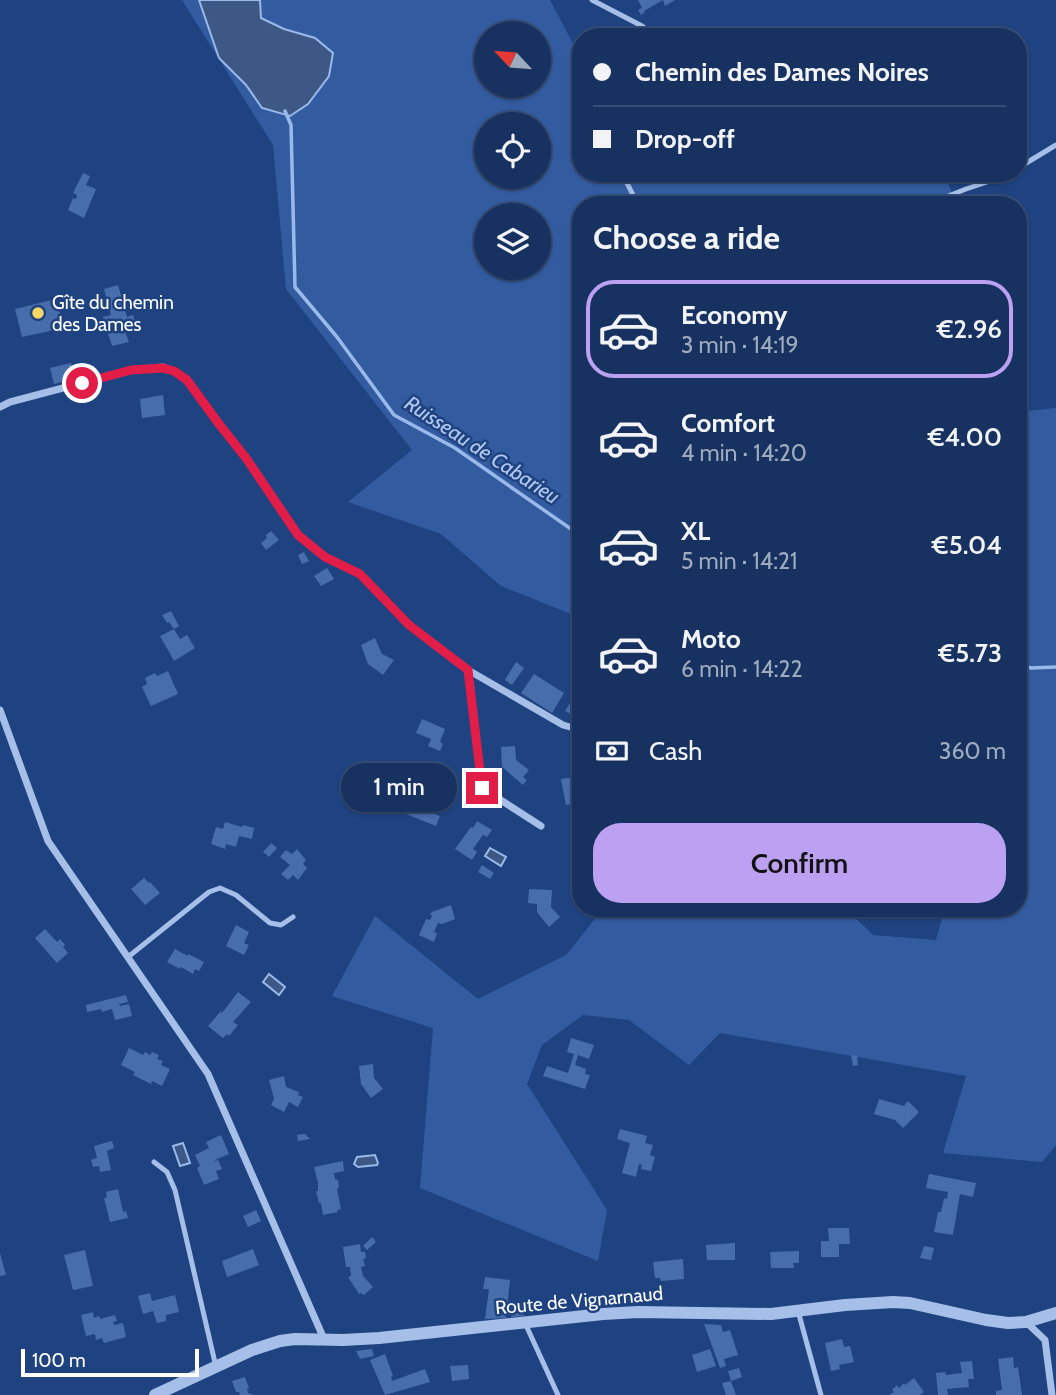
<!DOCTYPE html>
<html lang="en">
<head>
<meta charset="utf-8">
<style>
	body { margin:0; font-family:Cabin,sans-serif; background:#243e6a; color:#f1f3f6; height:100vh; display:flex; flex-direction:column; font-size:26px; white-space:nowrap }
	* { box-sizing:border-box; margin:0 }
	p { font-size:23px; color:#9eaabd }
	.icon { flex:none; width:38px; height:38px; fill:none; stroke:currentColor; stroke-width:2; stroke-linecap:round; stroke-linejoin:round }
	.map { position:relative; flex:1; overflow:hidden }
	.drawer { position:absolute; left:572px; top:196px; width:455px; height:721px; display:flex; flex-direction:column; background:#173261; border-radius:28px; box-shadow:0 2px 5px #0004,0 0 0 2px #364d76 }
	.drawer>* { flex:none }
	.banner { position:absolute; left:572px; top:28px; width:455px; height:154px; border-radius:28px; box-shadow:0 2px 5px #0004,0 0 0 2px #364d76; display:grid; align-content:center; height:154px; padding:0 21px; background:#173261 }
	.needle { width:46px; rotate:296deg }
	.controls { position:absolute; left:474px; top:21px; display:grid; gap:14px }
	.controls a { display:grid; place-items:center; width:77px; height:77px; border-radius:50%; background:#173261; box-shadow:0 2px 5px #0004,0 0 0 2px #364d76; font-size:35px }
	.scale { position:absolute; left:21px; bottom:18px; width:178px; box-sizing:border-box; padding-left:7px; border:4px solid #fff; border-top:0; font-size:19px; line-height:24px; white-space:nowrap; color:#fff; -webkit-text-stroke:5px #1f4381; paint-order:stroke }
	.end { position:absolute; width:32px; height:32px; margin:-16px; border:9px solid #e11d48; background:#fff; box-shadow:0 0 0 4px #fff }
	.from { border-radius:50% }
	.bubble { position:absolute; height:49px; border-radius:24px; background:#173261; box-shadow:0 2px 5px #0004,0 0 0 2px #364d76; font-size:23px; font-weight:600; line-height:49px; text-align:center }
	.banner b { display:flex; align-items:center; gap:24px; height:66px; font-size:26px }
	.banner b+b { border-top:2px solid #364d76 }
	.banner i { width:18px; height:18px; background:#f1f3f6 }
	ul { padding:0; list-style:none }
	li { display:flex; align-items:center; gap:21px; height:98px; margin:0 14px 10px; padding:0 7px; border:4px solid transparent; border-radius:28px }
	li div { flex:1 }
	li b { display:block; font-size:26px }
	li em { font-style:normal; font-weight:600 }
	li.selected { border-color:#bca0f2 }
	li>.icon { width:63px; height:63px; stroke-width:1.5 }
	h2 { padding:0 21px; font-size:32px; line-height:84px }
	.pay { display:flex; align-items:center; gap:18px; height:77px; padding:0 21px; font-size:26px }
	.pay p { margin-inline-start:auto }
	.action { display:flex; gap:14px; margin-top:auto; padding:14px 21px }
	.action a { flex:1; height:80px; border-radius:28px; background:#bca0f2; color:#111; font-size:28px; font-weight:600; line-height:80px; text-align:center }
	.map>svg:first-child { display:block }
	.green { fill:#335ca0; fill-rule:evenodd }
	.water { fill:#3e5886; stroke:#99b9ea; stroke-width:2 }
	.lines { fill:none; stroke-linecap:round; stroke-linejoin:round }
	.stream { stroke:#99b9ea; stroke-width:3.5 }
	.building { fill:#486dab }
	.service { stroke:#a5bfe8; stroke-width:5 }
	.minor { stroke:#a5bfe8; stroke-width:7 }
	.tertiary { stroke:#a5bfe8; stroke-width:12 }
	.route { stroke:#e11d48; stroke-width:9 }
	.poi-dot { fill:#f6d765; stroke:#1f4381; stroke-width:2.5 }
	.labels { text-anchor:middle; stroke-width:5; stroke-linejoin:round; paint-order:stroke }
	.poi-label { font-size:19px; fill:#fff; stroke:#1f4381; text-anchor:start }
	.street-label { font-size:19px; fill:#fff; stroke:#1f4381 }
	.water-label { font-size:21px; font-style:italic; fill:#b1c9f0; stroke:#1f4381 }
</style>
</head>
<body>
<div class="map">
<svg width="1056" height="1395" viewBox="0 0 1056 1395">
	<rect width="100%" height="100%" fill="#1f4381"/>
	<path class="green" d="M 182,0 L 550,0 L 581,59 L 581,173 L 944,173 L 957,205 L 581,205 L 581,618 L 501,586 L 441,534 L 348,502 L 412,450 L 286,289 L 273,145 ZM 486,33 L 539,33 L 539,86 L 486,86 ZM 486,124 L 539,124 L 539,177 L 486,177 ZM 486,215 L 539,215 L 539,268 L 486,268 Z
		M 1056,408 L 1056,1145 L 1042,1162 L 943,1153 L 966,1076 L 720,1033 L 689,1065 L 629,1020 L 583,1015 L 542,1045 L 527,1084 L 607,1210 L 598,1261 L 420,1188 L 433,1028 L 332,996 L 375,916 L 478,999 L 566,955 L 599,914 L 600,908 L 845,908 L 873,935 L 936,940 L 945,908 L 1018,908 L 1019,412 Z"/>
	<path class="water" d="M 199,0 L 260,0 L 261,18 L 284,29 L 315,38 L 333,53 L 329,76 L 308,104 L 290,116 L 262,108 L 246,85 L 219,58 Z
		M 490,848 L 506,857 L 501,866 L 485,856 Z
		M 269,974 L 285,987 L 279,995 L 263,982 Z
		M 183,1143 L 190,1163 L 180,1166 L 173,1146 Z
		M 375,1155 L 378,1163 L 377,1165 L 358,1167 L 354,1164 L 357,1157 Z"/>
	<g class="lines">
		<path class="stream" d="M 285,111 L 291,125 L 295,287 L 337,337 L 394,415 L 455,448 L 581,536
			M 1018,664 L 1031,668 L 1056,667"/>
	</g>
	<path class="building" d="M 638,0 L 675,0 L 665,6 L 663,0 L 644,11 L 645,12 L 641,15 L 638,10 L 642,8 Z
		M 83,173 L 90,176 L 86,185 L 96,189 L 84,218 L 68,210 L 73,198 L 76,199 L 77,195 L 73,193 Z
		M 118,285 L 127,317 L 133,315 L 137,329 L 125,331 L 129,342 L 112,346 L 103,317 L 111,315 L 104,289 Z
		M 56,299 L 64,328 L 22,337 L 15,309 Z
		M 71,363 L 76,378 L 54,384 L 50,368 Z
		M 163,395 L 165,415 L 142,418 L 140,399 Z
		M 271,531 L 279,540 L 266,550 L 261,543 L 267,538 L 266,535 Z
		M 304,552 L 309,561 L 302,564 L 298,555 Z
		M 327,568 L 334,579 L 321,586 L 314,576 Z
		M 171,611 L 179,626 L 174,629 L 180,639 L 187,635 L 195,648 L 174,661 L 160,636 L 174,629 L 169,622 L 167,623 L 162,615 Z
		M 375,638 L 382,654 L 394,660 L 383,675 L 368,664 L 361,645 Z
		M 516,662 L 524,668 L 512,685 L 505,680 Z
		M 168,671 L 178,694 L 151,706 L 142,687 L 147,684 L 145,678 L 155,673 L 157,676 Z
		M 534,674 L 564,693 L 552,713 L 521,693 Z
		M 570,703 L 580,709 L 576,717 L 565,711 Z
		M 422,719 L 445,729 L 440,742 L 443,744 L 440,751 L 428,746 L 431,739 L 416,733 Z
		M 515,746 L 516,760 L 529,770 L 523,777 L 527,780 L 523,785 L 502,767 L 501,747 Z
		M 574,777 L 577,792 L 581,792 L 581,809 L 579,809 L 578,803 L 566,805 L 561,779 Z
		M 405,802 L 440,816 L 436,826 L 401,812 Z
		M 477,821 L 492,830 L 487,837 L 483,835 L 473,849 L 477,852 L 472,860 L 455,849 L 471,827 L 473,828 Z
		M 225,822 L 242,827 L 243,825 L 254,828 L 252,839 L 239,836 L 236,847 L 226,844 L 225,849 L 211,844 L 216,827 L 223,829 Z
		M 271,843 L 277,848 L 269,857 L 263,852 Z
		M 297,849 L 306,860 L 303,864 L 307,868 L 298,880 L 293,875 L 288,880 L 281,874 L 290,865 L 280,857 L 286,850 L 292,854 Z
		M 482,865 L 494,873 L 490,879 L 478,872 Z
		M 144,878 L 149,883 L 150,882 L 160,893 L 145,905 L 131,889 Z
		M 529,889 L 552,890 L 551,907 L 560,917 L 549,927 L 537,912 L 537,904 L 528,903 Z
		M 451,905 L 455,919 L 442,924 L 438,923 L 434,932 L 437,933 L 434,942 L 419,935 L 426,919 L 430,920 L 432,916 L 430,914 L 432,912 Z
		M 236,925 L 249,932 L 244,943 L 249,945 L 244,955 L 226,946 Z
		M 45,929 L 57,942 L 60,939 L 65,945 L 63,947 L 68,953 L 57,963 L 35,938 Z
		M 175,949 L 188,956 L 188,954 L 204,962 L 199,971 L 195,969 L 193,974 L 181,967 L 180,969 L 167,962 Z
		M 238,992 L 251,1002 L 233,1022 L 238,1025 L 229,1036 L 227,1034 L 223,1038 L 208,1026 L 221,1011 L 222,1013 Z
		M 126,995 L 128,1002 L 119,1004 L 120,1006 L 129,1004 L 132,1016 L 115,1020 L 112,1009 L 102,1012 L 101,1009 L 87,1012 L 86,1005 Z
		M 571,1038 L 594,1045 L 589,1059 L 578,1055 L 575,1065 L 586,1069 L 585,1074 L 590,1075 L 585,1089 L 543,1076 L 547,1066 L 568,1073 L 574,1054 L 567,1052 Z
		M 129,1048 L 143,1055 L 145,1052 L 150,1055 L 152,1052 L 159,1055 L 157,1059 L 163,1061 L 161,1065 L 170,1069 L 162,1086 L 152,1081 L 151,1084 L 133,1075 L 135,1072 L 121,1065 Z
		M 851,1055 L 857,1056 L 858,1065 L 853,1066 Z
		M 373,1064 L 374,1078 L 383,1089 L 371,1098 L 361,1084 L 359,1066 Z
		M 284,1076 L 286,1087 L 299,1092 L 298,1095 L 303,1097 L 298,1107 L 289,1102 L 284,1112 L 271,1105 L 274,1099 L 269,1080 Z
		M 879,1099 L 904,1106 L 908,1101 L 919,1112 L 903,1128 L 895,1120 L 874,1114 Z
		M 620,1129 L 647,1136 L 645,1143 L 653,1145 L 650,1155 L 655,1157 L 651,1171 L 641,1169 L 642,1165 L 639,1164 L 636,1177 L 622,1173 L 630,1143 L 617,1139 Z
		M 305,1134 L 310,1139 L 298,1141 L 297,1135 Z
		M 221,1135 L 229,1154 L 215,1160 L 215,1161 L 218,1160 L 222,1169 L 216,1171 L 219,1179 L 204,1185 L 197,1168 L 200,1166 L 195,1155 L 209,1148 L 206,1142 Z
		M 112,1141 L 114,1148 L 107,1151 L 111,1170 L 100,1172 L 99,1166 L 93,1167 L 91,1160 L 97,1158 L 94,1146 Z
		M 343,1161 L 344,1171 L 334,1173 L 335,1179 L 338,1180 L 339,1188 L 337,1189 L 341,1209 L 337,1210 L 338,1212 L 323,1215 L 321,1203 L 319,1203 L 316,1191 L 318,1191 L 318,1183 L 314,1167 Z
		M 929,1174 L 976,1183 L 973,1197 L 960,1194 L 953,1235 L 934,1232 L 938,1212 L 941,1212 L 944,1198 L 947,1199 L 948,1192 L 926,1188 Z
		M 118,1189 L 123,1212 L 126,1211 L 128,1218 L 110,1222 L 104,1198 L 107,1198 L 106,1192 Z
		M 256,1210 L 261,1221 L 248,1227 L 243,1216 Z
		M 828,1228 L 849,1228 L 850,1244 L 839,1244 L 839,1257 L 821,1257 L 821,1241 L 829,1241 Z
		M 372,1237 L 376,1242 L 367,1250 L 363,1246 Z
		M 735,1243 L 735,1260 L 707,1260 L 706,1245 Z
		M 360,1244 L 361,1252 L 365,1252 L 366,1258 L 363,1259 L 365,1266 L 361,1267 L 363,1276 L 373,1287 L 364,1295 L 361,1293 L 359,1294 L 348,1277 L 351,1276 L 350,1267 L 346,1267 L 343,1247 Z
		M 924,1246 L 934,1248 L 931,1260 L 920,1258 Z
		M 253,1249 L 259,1265 L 227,1277 L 222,1261 Z
		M 85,1250 L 93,1286 L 73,1290 L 64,1255 Z
		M 799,1251 L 799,1263 L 793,1263 L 794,1268 L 771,1268 L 770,1252 Z
		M 0,1253 L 6,1275 L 0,1276 Z
		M 683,1259 L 684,1279 L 661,1281 L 660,1278 L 655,1278 L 653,1262 Z
		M 485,1277 L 510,1280 L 506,1318 L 485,1319 L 489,1289 L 483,1289 Z
		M 150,1293 L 152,1301 L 175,1295 L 179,1312 L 166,1315 L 166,1321 L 157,1323 L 153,1311 L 143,1314 L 138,1296 Z
		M 524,1311 L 524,1316 L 511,1317 L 512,1313 Z
		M 93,1312 L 94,1318 L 99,1316 L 100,1319 L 115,1315 L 117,1321 L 113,1322 L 114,1325 L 123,1323 L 126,1337 L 104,1343 L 102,1338 L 96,1340 L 95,1334 L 86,1336 L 81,1315 Z
		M 704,1324 L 721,1325 L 723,1332 L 730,1330 L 738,1355 L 724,1359 L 726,1366 L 720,1368 Z
		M 842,1339 L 844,1347 L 850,1346 L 854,1362 L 839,1365 L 840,1369 L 831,1371 L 825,1343 Z
		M 372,1349 L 374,1356 L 360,1359 L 356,1351 Z
		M 710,1349 L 716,1366 L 697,1372 L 692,1355 Z
		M 385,1354 L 393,1376 L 391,1377 L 392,1381 L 425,1369 L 430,1382 L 385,1395 L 370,1360 Z
		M 1013,1357 L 1014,1368 L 1018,1367 L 1022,1395 L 996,1395 L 996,1391 L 1002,1390 L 998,1359 Z
		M 972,1361 L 974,1379 L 968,1379 L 969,1387 L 947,1389 L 948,1395 L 938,1395 L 936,1373 L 945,1372 L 946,1375 L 962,1373 L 960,1362 Z
		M 468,1365 L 469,1379 L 452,1381 L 450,1366 Z
		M 739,1368 L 742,1377 L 731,1381 L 728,1371 Z
		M 245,1377 L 249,1388 L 247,1389 L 248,1393 L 254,1395 L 240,1395 L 239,1392 L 236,1392 L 232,1381 Z
		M 914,1378 L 924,1392 L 920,1395 L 889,1395 L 894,1392 L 892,1390 L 897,1385 L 899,1388 L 904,1383 L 905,1385 Z
		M 731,1381 L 736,1395 L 726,1395 L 722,1383 Z"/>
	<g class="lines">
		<path class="service" d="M 592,0 L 642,26 L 652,34 L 652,37
			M 1018,168 L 1056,145
			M 622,173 L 638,205
			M 926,205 L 966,189 L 996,179 L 1008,173
			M 128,957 L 209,892 L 220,888 L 236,895 L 270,923 L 281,925 L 293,917
			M 154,1162 L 167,1172 L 175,1190 L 216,1367
			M 798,1311 L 821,1395
			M 525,1323 L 558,1395"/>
		<path class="minor" d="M 0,407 L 10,402 L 131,370 L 163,367 L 174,371 L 187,380 L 219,424 L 246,458 L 298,535 L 325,557 L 360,574 L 409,625 L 468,670 L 563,725 L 581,730
			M 468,670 L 482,788 L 541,826
			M 0,710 L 48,841 L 208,1074 L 324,1339
			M 1026,1322 L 1045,1340 L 1052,1395"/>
		<path class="tertiary" d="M 155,1395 L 252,1350 L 280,1341 L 295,1339 L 343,1340 L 379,1338 L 603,1314 L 638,1312 L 771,1314 L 845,1305 L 893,1302 L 910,1303 L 986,1320 L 1008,1323 L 1026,1322 L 1056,1313"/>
	</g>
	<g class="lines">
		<path class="route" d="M 82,383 L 131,370 L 163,368 L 174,371 L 187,380 L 219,424 L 246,458 L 298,535 L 325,557 L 360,574 L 409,625 L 468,670 L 482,788"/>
	</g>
	<circle class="poi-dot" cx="38" cy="313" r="7"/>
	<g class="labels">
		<g class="poi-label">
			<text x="52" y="309">Gîte du chemin<tspan x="52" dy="22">des Dames</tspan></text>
		</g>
		<g class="street-label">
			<text transform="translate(579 1300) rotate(-5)" y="7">Route de Vignarnaud</text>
		</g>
		<g class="water-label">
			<text transform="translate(482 450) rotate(33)" y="7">Ruisseau de Cabarieu</text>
		</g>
	</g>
</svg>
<div class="controls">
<a><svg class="needle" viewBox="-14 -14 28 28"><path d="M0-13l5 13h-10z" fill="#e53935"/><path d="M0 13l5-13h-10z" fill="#9eaabd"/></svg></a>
<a><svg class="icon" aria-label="locate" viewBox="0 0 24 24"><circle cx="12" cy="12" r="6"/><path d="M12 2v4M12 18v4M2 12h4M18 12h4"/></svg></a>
<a><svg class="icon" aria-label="layers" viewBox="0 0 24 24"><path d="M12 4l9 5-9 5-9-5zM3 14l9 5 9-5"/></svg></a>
</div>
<div class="scale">100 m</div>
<i class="end from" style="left:82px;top:383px"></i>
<i class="end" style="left:482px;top:788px"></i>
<div class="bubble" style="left:341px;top:763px;width:116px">1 min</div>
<div class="banner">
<b><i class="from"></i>Chemin des Dames Noires</b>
<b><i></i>Drop-off</b>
</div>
<section class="drawer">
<h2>Choose a ride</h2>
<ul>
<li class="selected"><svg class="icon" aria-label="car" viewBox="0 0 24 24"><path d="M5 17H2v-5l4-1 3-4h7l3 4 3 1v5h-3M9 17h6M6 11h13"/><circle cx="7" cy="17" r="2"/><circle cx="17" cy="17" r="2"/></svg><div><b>Economy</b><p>3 min · 14:19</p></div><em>€2.96</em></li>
<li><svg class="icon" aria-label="car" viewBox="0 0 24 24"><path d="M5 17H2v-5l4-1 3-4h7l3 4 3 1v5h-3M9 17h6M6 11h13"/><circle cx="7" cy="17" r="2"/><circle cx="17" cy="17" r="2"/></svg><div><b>Comfort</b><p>4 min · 14:20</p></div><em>€4.00</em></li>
<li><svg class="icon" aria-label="car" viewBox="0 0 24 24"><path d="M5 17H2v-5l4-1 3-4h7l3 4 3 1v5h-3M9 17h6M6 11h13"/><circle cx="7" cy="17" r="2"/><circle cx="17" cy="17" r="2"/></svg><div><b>XL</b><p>5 min · 14:21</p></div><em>€5.04</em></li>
<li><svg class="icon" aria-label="car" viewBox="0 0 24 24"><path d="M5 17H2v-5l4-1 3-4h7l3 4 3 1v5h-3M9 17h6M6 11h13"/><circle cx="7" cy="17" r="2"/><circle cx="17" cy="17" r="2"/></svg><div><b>Moto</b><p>6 min · 14:22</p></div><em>€5.73</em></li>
</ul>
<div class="pay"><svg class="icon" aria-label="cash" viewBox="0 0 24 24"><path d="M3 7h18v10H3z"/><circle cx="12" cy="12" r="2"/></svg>Cash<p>360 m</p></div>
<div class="action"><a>Confirm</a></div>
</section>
</div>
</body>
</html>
